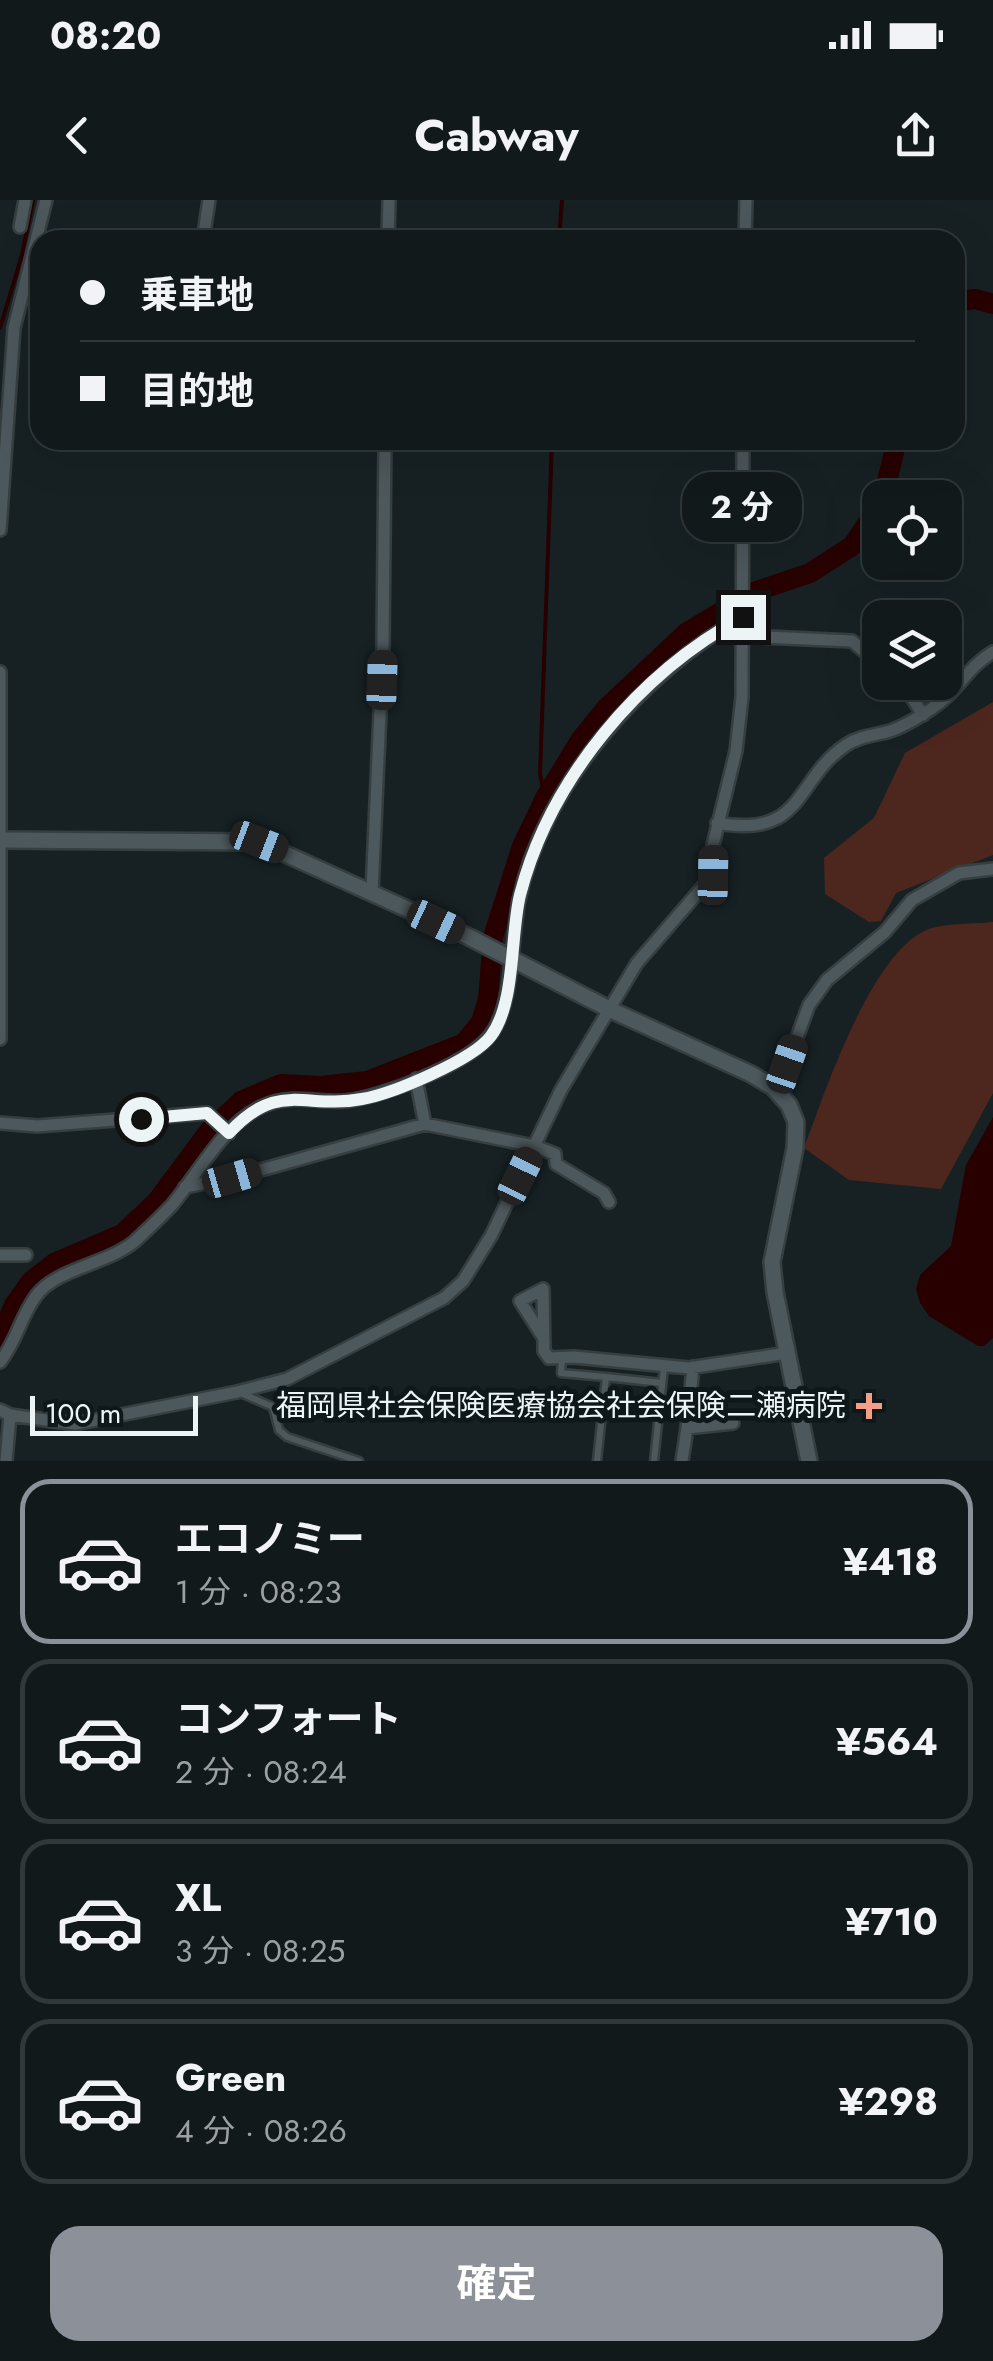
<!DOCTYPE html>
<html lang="ja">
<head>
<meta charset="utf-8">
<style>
	body { margin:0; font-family:Jost,"Noto Sans JP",sans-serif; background:#1a2224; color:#f1f3f6; height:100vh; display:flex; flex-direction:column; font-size:38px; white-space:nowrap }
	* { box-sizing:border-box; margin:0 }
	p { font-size:32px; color:#9ca0a3 }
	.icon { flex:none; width:55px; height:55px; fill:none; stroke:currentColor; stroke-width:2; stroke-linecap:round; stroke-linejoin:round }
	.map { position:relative; height:1261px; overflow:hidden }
	.side { display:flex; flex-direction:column; background:#11191b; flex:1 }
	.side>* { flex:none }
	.guide { position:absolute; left:30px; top:30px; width:935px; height:220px; border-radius:30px; box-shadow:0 10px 40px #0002,0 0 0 2px #30383a; display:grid; align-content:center; height:220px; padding:0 50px; background:#11191b }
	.tools { position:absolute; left:862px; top:280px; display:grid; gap:20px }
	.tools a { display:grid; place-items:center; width:100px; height:100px; border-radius:20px; background:#11191b; box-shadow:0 10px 40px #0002,0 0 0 2px #30383a; font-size:50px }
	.scale { position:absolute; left:30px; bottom:25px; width:168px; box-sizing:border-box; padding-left:10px; border:5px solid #edf4f6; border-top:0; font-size:28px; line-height:35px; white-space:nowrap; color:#edf4f6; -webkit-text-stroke:8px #0e181b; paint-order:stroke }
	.end { position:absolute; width:45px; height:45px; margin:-22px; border:12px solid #edf4f6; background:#111; box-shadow:0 0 0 5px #111 }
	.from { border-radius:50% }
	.bubble { position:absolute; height:70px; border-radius:30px; background:#11191b; box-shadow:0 10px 40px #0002,0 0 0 2px #30383a; font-size:32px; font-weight:700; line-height:70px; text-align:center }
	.car { position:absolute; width:30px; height:60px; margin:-30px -15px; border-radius:12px; box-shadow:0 0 8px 2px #0007; background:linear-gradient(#222 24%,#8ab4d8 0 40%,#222 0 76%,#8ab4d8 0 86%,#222 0) }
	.guide b { display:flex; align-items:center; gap:35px; height:95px; font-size:38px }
	.guide b+b { border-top:2px solid #30383a }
	.guide i { width:25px; height:25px; background:#f1f3f6 }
	ul { padding:18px 0 0; list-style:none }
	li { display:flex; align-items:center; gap:30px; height:165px; margin:0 20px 15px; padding:0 30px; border:5px solid #30383a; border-radius:30px }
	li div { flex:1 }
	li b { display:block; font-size:38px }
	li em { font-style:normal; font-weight:700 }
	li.on { border-color:#8c9099 }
	li>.icon { width:90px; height:90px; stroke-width:1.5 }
	.button { display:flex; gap:20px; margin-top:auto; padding:20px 50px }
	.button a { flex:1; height:115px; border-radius:30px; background:#8c9099; color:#fff; font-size:40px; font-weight:700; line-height:115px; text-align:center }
	.status { display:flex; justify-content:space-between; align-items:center; height:70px; padding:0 50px; background:#11191b; direction:ltr }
	.status svg { height:28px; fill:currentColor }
	header { display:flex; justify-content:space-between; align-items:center; height:130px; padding:0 50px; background:#11191b; font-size:45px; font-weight:700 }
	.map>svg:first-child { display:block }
	.green { fill:#4d271d }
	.water { fill:#280000 }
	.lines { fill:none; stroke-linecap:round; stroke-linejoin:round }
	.stream { stroke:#280000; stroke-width:4 }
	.river { stroke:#280000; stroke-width:20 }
	.service-casing { stroke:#363e40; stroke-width:11 }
	.minor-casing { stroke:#363e40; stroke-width:16 }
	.tertiary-casing { stroke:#363e40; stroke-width:20 }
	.service { stroke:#4d585c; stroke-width:6 }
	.minor { stroke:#4d585c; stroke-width:11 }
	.tertiary { stroke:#4d585c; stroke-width:15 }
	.route { stroke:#edf4f6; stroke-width:12 }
	.poi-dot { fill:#f49e88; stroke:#0e181b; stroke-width:4 }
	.labels { text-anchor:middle; stroke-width:10; stroke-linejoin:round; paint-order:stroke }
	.poi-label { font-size:30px; fill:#edf4f6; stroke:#0e181b; text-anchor:end }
</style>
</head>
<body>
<div class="status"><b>08:20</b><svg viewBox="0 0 49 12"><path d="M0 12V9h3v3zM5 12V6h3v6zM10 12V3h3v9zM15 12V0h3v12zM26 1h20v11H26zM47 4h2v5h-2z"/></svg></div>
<header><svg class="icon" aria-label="back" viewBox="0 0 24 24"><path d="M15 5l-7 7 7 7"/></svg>Cabway<svg class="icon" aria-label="share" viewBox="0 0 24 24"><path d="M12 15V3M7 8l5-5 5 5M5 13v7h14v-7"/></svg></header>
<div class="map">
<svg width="993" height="1261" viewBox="0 0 993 1261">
	<rect width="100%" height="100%" fill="#172124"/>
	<path class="green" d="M 993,502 L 993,655 L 896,693 L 881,721 L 869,722 L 825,694 L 824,658 L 874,618 L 905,553 Z
		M 993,722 L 993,893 L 941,989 L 849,980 L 804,948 C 824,895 873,745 932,728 C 950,723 974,724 993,722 Z"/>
	<path class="water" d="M 993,917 L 993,1138 L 984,1146 L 978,1146 L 929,1116 L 920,1103 L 916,1089 L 920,1075 L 951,1046 L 966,965 Z"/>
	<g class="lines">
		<path class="stream" d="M 559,40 L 562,0
			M 0,128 L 22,55 L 33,0
			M 545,598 L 540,574 L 552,240"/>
		<path class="river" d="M 955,102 L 975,99 L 993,104
			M 883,298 L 897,240
			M 0,1138 L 14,1105 L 31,1081 L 54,1063 L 122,1034 L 157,1001 L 209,931 L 241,901 L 281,884 L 320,886 L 367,881 L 464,843 L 481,822 L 488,799 L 493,737 L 522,646 L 545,598 L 581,539 L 606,508 L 687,432 L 754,392 L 810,373 L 852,346 L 880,305"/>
		<defs>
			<path id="service" d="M 562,1159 L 561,1173 L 606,1177
				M 243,1194 L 273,1207 L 279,1230 L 287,1237 L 359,1261
				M 597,1261 L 606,1177 L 662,1183
				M 654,1261 L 664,1167"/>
			<path id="minor" d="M 20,27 L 25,0
				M 203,40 L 209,0
				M 388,40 L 389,0
				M 745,40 L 746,0
				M 0,330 L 14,128 L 46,0
				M 743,436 L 852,441 L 880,465
				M 0,472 L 0,839
				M 902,482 L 923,515
				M 717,623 C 805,639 794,580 846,545 C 859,536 876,535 890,531 C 905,526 919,517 931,509 C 958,492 967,467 993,452
				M 372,692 L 383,445 L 385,240
				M 416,879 L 425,924
				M 773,887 L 787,864 L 809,805 L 827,780 L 885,732 L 912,700 L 959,673 L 993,669
				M 0,923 L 37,926 L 207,913 L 229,933
				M 185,987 L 232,978 L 425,924 L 534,946 L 555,954 L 556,964 L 604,993 L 609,1002
				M 0,1055 L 26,1055
				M 543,1137 L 520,1101 L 543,1089 L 544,1151 L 549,1158 L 574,1157 L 689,1168 L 787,1153
				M 0,1162 C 16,1142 21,1116 36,1096 C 55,1069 105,1065 134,1042 C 147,1030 160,1018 172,1005 C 199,973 223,924 263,906 C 291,893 316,903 345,901 C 380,898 464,865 488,838 C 514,809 511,738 519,700 C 542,587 644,471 743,417
				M 693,1167 L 687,1228 L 733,1223
				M 0,1210 L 10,1215 L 75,1224 L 237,1192 L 287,1179 L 444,1098 L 463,1081 L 491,1036 L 561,890 L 637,763 L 713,675 L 713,645 L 736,551 L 742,497 L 743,240
				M 6,1261 L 10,1215
				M 682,1261 L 687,1228"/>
			<path id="tertiary" d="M 0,640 L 259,642 L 469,737 L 611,810 L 751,874 L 773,887 L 789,905 L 796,922 L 795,948 L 772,1062 L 775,1092 L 809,1261"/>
		</defs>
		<use href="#service" class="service-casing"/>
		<use href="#minor" class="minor-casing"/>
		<use href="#tertiary" class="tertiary-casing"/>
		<use href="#service" class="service"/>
		<use href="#minor" class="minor"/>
		<use href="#tertiary" class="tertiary"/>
	</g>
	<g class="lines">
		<path class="route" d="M 141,919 L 207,913 L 229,933 C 279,879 304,910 362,899 C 392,894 473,860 491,836 C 516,802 510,736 520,695 C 550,579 639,473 743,417"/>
	</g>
	<path class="poi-dot" d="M864 1191h10v10h10v10h-10v10h-10v-10h-10v-10h10z"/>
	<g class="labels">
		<g class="poi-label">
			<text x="846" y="1216">福岡県社会保険医療協会社会保険二瀬病院</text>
		</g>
	</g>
</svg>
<div class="tools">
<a><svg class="icon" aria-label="locate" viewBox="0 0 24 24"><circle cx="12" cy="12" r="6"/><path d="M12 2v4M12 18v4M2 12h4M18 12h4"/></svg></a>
<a><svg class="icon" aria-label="layers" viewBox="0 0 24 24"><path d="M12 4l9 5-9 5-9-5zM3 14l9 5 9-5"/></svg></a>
</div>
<div class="scale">100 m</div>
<i class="end from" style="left:141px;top:919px"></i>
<i class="end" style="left:743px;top:417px"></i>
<div class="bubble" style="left:682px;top:272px;width:120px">2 分</div>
<i class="car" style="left:382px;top:480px;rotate:2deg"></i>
<i class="car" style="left:259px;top:642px;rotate:111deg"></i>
<i class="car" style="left:713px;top:675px;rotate:1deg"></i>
<i class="car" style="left:436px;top:722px;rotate:115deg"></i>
<i class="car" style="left:787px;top:864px;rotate:19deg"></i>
<i class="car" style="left:520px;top:976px;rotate:26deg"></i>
<i class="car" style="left:232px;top:978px;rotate:74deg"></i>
<div class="guide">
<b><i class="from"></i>乗車地</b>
<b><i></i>目的地</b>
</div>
</div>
<section class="side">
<ul>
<li class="on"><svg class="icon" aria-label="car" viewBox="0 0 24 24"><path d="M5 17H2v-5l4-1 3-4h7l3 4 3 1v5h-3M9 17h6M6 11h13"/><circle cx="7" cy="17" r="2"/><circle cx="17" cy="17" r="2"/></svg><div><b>エコノミー</b><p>1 分 · 08:23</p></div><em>¥418</em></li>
<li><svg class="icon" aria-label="car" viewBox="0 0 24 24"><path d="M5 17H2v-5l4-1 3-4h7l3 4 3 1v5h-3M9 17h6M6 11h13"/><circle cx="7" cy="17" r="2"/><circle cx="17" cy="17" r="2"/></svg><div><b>コンフォート</b><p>2 分 · 08:24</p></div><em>¥564</em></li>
<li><svg class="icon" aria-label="car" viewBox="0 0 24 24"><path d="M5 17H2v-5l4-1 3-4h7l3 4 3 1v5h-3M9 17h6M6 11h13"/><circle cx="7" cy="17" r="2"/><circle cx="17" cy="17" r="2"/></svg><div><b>XL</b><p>3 分 · 08:25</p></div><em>¥710</em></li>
<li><svg class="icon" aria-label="car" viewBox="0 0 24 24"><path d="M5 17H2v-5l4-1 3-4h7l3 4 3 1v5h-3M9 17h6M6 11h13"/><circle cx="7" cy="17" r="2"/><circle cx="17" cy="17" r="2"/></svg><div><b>Green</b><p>4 分 · 08:26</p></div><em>¥298</em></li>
</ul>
<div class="button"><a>確定</a></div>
</section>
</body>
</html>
